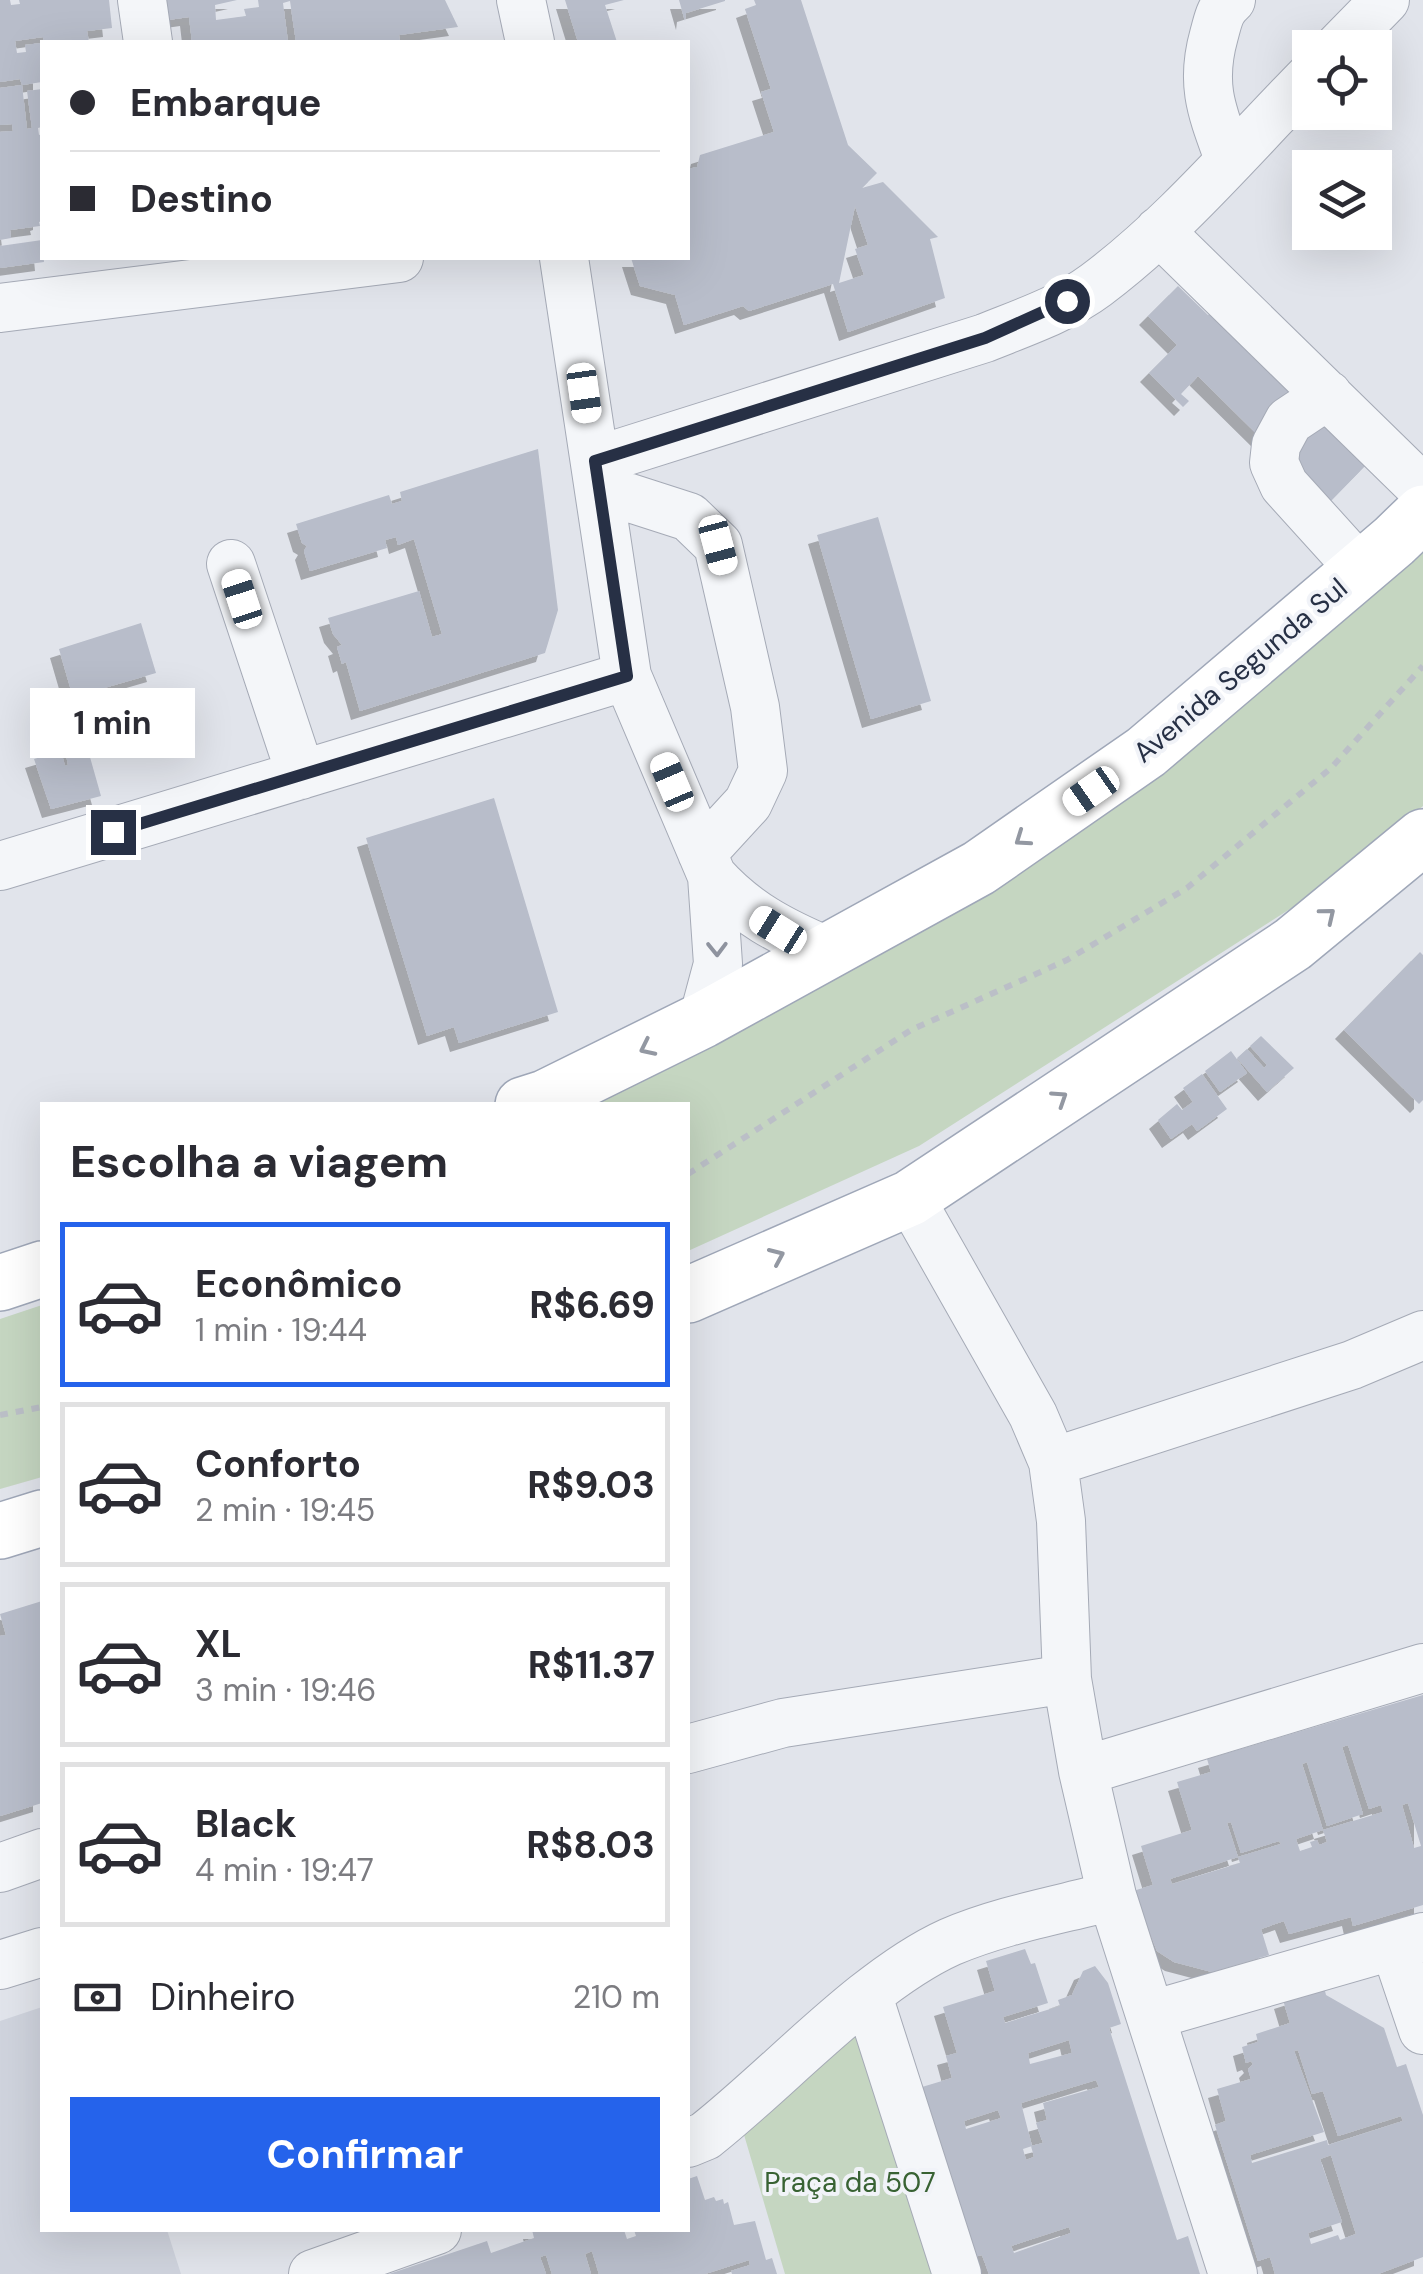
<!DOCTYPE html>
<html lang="pt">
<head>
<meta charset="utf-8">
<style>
	body { margin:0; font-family:"DM Sans",sans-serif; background:#f7f7f7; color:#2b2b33; height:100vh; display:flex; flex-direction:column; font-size:38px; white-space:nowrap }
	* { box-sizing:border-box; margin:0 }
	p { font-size:32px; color:#7c7c81 }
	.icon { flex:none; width:55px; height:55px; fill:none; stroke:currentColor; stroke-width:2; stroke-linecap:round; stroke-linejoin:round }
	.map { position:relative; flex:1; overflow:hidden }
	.panel { position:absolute; left:40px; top:1102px; width:650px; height:1130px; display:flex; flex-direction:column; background:#fff; border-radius:0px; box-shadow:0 10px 40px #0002 }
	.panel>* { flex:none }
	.top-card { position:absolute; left:40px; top:40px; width:650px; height:220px; border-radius:0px; box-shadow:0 10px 40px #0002; display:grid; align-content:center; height:220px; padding:0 30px; background:#fff }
	.tools { position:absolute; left:1292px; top:30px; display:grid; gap:20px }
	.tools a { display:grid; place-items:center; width:100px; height:100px; border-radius:0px; background:#fff; box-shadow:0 10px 40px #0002; font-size:50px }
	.end { position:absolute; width:45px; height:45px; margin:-22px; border:12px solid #273045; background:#fff; box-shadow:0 0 0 5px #fff }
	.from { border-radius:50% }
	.bubble { position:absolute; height:70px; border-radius:0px; background:#fff; box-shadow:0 10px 40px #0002; font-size:32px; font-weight:700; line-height:70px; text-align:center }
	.car { position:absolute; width:30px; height:60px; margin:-30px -15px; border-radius:12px; box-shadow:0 0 8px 2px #0007; background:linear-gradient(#fff 24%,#345 0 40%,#fff 0 76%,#345 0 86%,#fff 0) }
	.top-card b { display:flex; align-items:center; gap:35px; height:95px; font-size:38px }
	.top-card b+b { border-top:2px solid #e1e1e2 }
	.top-card i { width:25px; height:25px; background:#2b2b33 }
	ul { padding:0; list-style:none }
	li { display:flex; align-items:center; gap:30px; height:165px; margin:0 20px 15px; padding:0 10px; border:5px solid #e1e1e2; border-radius:0px }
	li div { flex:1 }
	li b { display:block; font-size:38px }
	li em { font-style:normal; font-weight:700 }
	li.on { border-color:#2563eb }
	li>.icon { width:90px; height:90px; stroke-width:1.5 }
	h2 { padding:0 30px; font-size:45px; line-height:120px }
	.pay { display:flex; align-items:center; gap:25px; height:110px; padding:0 30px; font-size:38px }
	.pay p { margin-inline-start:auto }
	.button { display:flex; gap:20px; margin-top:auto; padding:20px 30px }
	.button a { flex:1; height:115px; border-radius:0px; background:#2563eb; color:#fff; font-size:40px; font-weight:700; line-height:115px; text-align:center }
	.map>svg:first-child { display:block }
	.built { fill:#cfd3dd }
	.green { fill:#c5d6c1 }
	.building { fill:#b8bdca; fill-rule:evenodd; filter:url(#shadow) }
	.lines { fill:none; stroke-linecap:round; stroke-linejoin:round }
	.minor-casing { stroke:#a5aab6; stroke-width:50 }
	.major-casing { stroke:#9fa7b8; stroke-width:58 }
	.path { stroke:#bbbfc7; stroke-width:6; stroke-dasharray:8 8; stroke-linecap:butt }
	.minor { stroke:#f4f6f9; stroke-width:48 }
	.major { stroke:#fff; stroke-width:55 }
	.oneway { stroke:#9398a2 }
	.oneway2 { stroke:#8e939f }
	.route { stroke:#273045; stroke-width:12 }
	.labels { text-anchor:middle; stroke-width:8; stroke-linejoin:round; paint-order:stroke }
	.street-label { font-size:28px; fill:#273045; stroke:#f1f3f8 }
	.park-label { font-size:28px; fill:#386233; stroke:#f1f3f8 }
</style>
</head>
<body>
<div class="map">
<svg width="1423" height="2274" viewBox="0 0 1423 2274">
	<defs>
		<filter id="shadow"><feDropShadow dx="-9" dy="9" stdDeviation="0" flood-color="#0004"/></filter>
	</defs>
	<rect width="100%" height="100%" fill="#e1e4eb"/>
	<path class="built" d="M 42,2007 L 42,2230 L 167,2230 L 181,2274 L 0,2274 L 0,2021 Z"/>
	<path class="green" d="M 1423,537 L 1423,806 L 1337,879 L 919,1146 L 688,1251 L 688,1105 L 549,1105 L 666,1063 Z
		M 42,1305 L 42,1477 L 0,1489 L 0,1319 Z
		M 884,1991 L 969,2274 L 785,2274 L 737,2111 Z"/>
	<path class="building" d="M 0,0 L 10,0 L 11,5 L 20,4 L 19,0 L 109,0 L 112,28 L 87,31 L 89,42 L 44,42 L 43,37 L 15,41 L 17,53 L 26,52 L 25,45 L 42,43 L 42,82 L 22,85 L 27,129 L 32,128 L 27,91 L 42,89 L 42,127 L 38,128 L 39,135 L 42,134 L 42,221 L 39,222 L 40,226 L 10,230 L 11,238 L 0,240 L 0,132 L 13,131 L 12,124 L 0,125 L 0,88 L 22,85 L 20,79 L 0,82 Z
		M 158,0 L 237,0 L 215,5 L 216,20 L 246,16 L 244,9 L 259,7 L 258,0 L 445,0 L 458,27 L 399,35 L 400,42 L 296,42 L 290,1 L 283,3 L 288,42 L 192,42 L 189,17 L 161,21 Z
		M 565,0 L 624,0 L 605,5 L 617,42 L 578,42 Z
		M 679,0 L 725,0 L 725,1 L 686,13 L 685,21 Z
		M 754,0 L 801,0 L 848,145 L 877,173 L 862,188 L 883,182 L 938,237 L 930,239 L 945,298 L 848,332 L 833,284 L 749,311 L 743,306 L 684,325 L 675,295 L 640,286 L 631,258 L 688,258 L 688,169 L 697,167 L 700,155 L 774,132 L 761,92 L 771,89 L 745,9 L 756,5 ZM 855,206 L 868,245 L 855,249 L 864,275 L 839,283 Z
		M 42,240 L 44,262 L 0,268 L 0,246 Z
		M 1178,286 L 1208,315 L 1212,312 L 1369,462 L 1328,504 L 1198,376 L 1181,394 L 1189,401 L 1183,407 L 1149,373 L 1177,345 L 1148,316 Z
		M 538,449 L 558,610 L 545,653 L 360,711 L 346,662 L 342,664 L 337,647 L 342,645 L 333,634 L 328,618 L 419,591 L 432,637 L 442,634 L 414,539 L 398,545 L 396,537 L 385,540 L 387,548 L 310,571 L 304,551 L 307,546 L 302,543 L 296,524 L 389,495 L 392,504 L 402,501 L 400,492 Z
		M 878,517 L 931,701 L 871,719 L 817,535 Z
		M 141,623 L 156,673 L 73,697 L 59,649 Z
		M 86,743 L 101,796 L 51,809 L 34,759 L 61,751 L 65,766 L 68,765 L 65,749 Z
		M 494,798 L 558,1012 L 459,1043 L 454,1027 L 427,1036 L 366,838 Z
		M 1420,952 L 1423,955 L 1423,1100 L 1419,1104 L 1344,1030 Z
		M 1261,1036 L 1294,1068 L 1267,1092 L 1237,1058 L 1247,1049 L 1264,1068 L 1267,1065 L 1250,1046 Z
		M 1231,1051 L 1247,1073 L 1220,1092 L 1205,1071 Z
		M 1202,1074 L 1227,1109 L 1197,1131 L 1192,1124 L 1171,1139 L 1158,1120 L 1177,1104 L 1182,1110 L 1193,1102 L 1183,1088 Z
		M 42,1601 L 42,1803 L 0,1816 L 0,1636 L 6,1635 L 0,1614 Z
		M 1423,1695 L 1423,1905 L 1353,1926 L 1351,1917 L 1289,1934 L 1284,1921 L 1261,1929 L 1269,1955 L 1212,1972 L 1174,1962 L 1157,1951 L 1133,1891 L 1153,1885 L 1141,1846 L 1192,1830 L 1177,1782 L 1211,1772 L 1207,1759 ZM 1348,1745 L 1369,1809 L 1381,1805 L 1383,1812 L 1323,1830 L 1327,1842 L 1319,1845 L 1317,1840 L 1310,1842 L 1312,1847 L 1300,1851 L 1296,1839 L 1323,1830 L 1302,1764 L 1307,1762 L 1327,1826 L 1363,1814 L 1342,1747 ZM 1408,1803 L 1421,1846 L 1414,1848 L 1402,1805 ZM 1231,1822 L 1241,1853 L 1279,1841 L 1281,1844 L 1238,1857 L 1227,1823 ZM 1238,1857 L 1240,1863 L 1172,1884 L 1170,1879 Z
		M 1025,1949 L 1031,1964 L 1035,1963 L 1048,2003 L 1003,2017 L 1005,2023 L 1060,2006 L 1058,2000 L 1072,1995 L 1083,1971 L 1095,1966 L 1108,1983 L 1121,2024 L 1109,2028 L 1177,2240 L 1188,2236 L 1200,2274 L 989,2274 L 982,2255 L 974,2257 L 922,2087 L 952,2078 L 946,2056 L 957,2053 L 943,2007 L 995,1991 L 986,1961 ZM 1069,2040 L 1072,2053 L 1030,2064 L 1028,2053 ZM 1096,2080 L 1099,2087 L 1043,2103 L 1047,2120 L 1036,2123 L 1043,2143 L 1031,2146 L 1034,2157 L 1026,2160 L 1023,2149 L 1032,2146 L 1021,2103 ZM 998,2110 L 1001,2118 L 966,2129 L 964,2121 ZM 1069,2227 L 1071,2233 L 1014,2253 L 1011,2246 Z
		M 1324,1987 L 1326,1995 L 1384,2028 L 1397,2067 L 1406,2064 L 1423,2115 L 1423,2257 L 1378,2274 L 1275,2274 L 1270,2257 L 1258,2261 L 1215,2125 L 1226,2121 L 1217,2089 L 1251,2079 L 1248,2069 L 1253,2064 L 1251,2061 L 1246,2063 L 1242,2047 L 1258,2042 L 1256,2034 L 1290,2023 L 1283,2000 ZM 1298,2050 L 1312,2094 L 1323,2091 L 1338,2136 L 1401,2116 L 1403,2121 L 1328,2145 L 1327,2140 L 1252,2163 L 1250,2155 L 1324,2132 L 1294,2051 ZM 1331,2155 L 1356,2234 L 1340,2240 L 1338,2235 L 1311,2244 L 1308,2233 L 1342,2222 L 1320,2159 Z
		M 697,2176 L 705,2200 L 714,2197 L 716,2201 L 723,2199 L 724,2204 L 728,2202 L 734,2225 L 755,2221 L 766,2260 L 772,2258 L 777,2274 L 732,2274 L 731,2271 L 750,2265 L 749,2260 L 705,2274 L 599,2274 L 592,2251 L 585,2254 L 591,2274 L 552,2274 L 546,2255 L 540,2257 L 546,2274 L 389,2274 L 487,2241 L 491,2253 L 534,2238 L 532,2230 L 624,2230 L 627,2239 L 636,2236 L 634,2230 L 688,2230 L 688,2179 Z"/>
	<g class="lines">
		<defs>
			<path id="minor" d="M 142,0 L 148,42
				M 521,0 L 530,42
				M 1338,48 L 1385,0
				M 1229,159 C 1212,112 1200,85 1214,35 C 1218,21 1219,10 1231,0
				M 1159,231 L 1423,489
				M 564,258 L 627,676 L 712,876 C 745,913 782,932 827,951
				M 0,308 L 399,258
				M 1328,395 L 1289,421 L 1276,445 L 1274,463 L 1284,485 L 1360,569
				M 595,461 L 985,338 C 1022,323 1064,309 1096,285 C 1175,226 1241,147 1310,77
				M 599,488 L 689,517 L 718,545 L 755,707 L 763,771 L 748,803 L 702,853
				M 231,564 L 301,775
				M 0,866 L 627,676
				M 703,1020 L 718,964 L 712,876
				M 910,1198 L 1033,1415 L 1053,1462 L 1061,1521 L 1067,1679 L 1083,1771 L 1112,1896 L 1233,2274
				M 1053,1462 L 1352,1365 L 1423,1335
				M 688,1749 L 783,1723 L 1067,1679
				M 1083,1771 L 1423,1668
				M 0,1868 L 42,1853
				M 1395,1947 L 1423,2030
				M 0,1965 L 42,1952
				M 868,1996 L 957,2274
				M 1152,2015 L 1423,1937
				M 688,2143 L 705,2136 C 779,2078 866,1980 950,1942 C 1001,1920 1059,1910 1112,1896
				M 313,2274 L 437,2230"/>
			<path id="major" d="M 523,1105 L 545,1098 L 703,1020 L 979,868 L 1146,752 L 1394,541 L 1423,513
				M 0,1283 L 42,1269
				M 688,1295 L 910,1198 L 1293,944 L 1423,837
				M 0,1531 L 42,1518"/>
		</defs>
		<use href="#minor" class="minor-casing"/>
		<use href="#major" class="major-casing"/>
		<path class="path" d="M 688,1174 L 911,1030 L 1067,960 L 1187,888 L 1331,768 L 1423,666
			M 0,1415 L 42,1407"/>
		<use href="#minor" class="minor"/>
		<use href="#major" class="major"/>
	</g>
	<defs><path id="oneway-chevron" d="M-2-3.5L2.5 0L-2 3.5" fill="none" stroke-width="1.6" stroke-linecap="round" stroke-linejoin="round" transform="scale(2.5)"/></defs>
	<g class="oneway">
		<use href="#oneway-chevron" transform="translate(1022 839) rotate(145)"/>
		<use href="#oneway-chevron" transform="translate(1328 915) rotate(-39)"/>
		<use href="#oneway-chevron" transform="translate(647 1048) rotate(154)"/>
		<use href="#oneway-chevron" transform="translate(1060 1098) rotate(-33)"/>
		<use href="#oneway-chevron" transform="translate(777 1256) rotate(-24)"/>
	</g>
	<use class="oneway2" href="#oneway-chevron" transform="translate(717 949) rotate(89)"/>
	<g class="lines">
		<path class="route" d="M 113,832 L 627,676 L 595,461 L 985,338 L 1067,301"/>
	</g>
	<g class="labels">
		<g class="street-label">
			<text transform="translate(1240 670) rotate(-40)" y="10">Avenida Segunda Sul</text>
		</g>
		<g class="park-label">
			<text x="850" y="2192">Praça da 507</text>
		</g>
	</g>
</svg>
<div class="tools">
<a><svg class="icon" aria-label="locate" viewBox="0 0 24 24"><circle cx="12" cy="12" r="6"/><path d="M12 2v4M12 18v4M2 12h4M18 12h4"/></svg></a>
<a><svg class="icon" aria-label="layers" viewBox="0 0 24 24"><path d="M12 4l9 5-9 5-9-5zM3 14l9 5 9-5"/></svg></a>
</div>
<i class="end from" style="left:1067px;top:301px"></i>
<i class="end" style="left:113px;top:832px"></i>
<div class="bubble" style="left:30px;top:688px;width:165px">1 min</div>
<i class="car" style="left:584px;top:393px;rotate:172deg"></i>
<i class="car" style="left:718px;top:545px;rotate:165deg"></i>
<i class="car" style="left:242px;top:599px;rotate:342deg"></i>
<i class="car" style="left:672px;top:782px;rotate:337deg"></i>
<i class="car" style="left:1091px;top:791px;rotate:235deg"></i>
<i class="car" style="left:778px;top:930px;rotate:302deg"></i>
<div class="top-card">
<b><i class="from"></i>Embarque</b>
<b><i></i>Destino</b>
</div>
<section class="panel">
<h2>Escolha a viagem</h2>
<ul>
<li class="on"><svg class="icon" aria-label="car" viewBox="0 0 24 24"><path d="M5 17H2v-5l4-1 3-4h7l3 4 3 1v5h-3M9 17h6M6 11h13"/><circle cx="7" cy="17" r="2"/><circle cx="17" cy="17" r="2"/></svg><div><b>Econômico</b><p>1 min · 19:44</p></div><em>R$6.69</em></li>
<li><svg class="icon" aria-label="car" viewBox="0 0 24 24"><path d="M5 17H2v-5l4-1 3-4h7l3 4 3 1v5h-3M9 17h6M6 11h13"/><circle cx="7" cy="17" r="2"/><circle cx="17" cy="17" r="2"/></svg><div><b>Conforto</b><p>2 min · 19:45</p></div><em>R$9.03</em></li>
<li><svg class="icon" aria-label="car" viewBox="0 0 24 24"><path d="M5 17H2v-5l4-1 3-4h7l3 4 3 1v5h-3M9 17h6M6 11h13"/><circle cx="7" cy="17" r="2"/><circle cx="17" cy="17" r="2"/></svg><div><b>XL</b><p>3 min · 19:46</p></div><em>R$11.37</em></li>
<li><svg class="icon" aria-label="car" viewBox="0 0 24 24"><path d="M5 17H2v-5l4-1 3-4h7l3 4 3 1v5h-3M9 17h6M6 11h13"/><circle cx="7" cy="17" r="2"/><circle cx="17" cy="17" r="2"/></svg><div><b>Black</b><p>4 min · 19:47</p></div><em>R$8.03</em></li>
</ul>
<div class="pay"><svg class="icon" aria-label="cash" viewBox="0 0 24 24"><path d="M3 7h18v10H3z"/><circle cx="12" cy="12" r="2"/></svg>Dinheiro<p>210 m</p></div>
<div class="button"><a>Confirmar</a></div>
</section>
</div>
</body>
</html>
